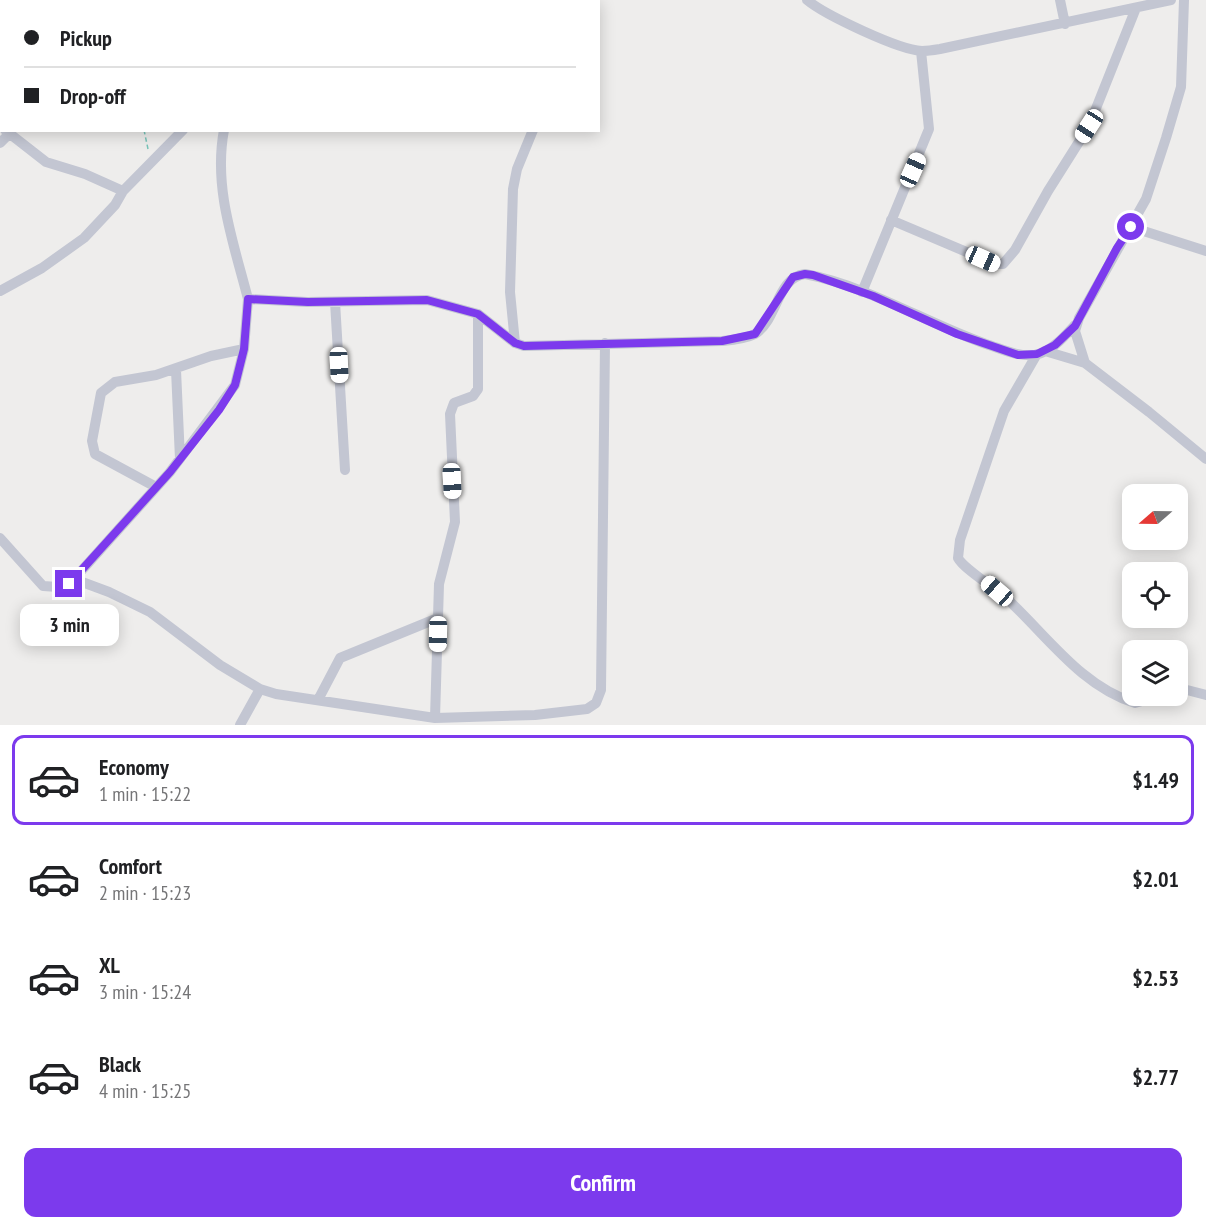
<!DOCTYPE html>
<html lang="en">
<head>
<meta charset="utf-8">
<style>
	body { margin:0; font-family:"PT Sans Narrow",sans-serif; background:#f2f2f2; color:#202124; height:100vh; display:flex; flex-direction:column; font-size:22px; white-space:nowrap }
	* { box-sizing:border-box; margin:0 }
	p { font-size:20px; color:#757577 }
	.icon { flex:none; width:33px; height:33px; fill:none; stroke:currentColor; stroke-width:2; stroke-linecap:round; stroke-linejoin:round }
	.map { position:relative; height:725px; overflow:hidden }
	.drawer { display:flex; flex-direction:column; background:#fff; flex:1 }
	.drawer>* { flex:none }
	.guide { position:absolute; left:0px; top:0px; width:600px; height:132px; box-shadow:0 3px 15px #0003; display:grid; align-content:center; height:132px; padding:0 24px; background:#fff }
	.needle { width:39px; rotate:250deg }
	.fabs { position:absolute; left:1122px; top:484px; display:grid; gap:12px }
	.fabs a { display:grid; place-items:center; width:66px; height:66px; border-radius:12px; background:#fff; box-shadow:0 3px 15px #0003; font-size:30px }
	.end { position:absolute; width:27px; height:27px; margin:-14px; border:8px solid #7c3aed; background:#fff; box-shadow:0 0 0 3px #fff }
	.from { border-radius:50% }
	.bubble { position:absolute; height:42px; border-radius:12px; background:#fff; box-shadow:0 3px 15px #0003; font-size:20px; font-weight:700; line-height:42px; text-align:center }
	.car { position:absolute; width:18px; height:36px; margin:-18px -9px; border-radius:8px; box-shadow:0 0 4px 2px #0007; background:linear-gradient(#fff 24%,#345 0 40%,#fff 0 76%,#345 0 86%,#fff 0) }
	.guide b { display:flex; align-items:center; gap:21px; height:57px; font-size:22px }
	.guide b+b { border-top:2px solid #e0e0e0 }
	.guide i { width:15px; height:15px; background:#202124 }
	ul { padding:10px 0 0; list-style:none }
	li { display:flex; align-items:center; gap:18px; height:90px; margin:0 12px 9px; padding:0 12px; border:3px solid transparent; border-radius:12px }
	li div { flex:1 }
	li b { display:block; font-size:22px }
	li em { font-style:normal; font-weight:700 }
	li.active { border-color:#7c3aed }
	li>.icon { width:54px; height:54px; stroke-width:1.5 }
	.button { display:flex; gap:12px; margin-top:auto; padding:12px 24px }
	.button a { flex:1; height:69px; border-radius:12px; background:#7c3aed; color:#fff; font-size:24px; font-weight:700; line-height:69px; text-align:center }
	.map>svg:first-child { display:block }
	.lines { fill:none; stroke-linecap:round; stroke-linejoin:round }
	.path { stroke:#78c4b9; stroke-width:1.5; stroke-dasharray:4.5 3; stroke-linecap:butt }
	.street { stroke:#c3c6d2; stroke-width:10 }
	.route { stroke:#7c3aed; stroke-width:8 }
</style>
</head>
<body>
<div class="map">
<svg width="1206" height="725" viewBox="0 0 1206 725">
	<rect width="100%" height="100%" fill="#eeedec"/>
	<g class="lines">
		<path class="path" d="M 116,0 L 116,2
			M 144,130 L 148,149"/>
		<path class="street" d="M 570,0 L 570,2
			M 807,0 C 825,15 899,50 922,51 C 928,51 934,50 940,49 L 1171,0
			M 1060,0 L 1065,24
			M 1184,0 L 1181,87 L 1166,138 L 1146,199 L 1079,318 L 1075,331 L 1085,363 L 1149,412 L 1206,459
			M 233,2 L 233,0
			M 287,2 L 288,0
			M 5,130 L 46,162 L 85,174 L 123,191
			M 224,130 C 213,188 234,244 248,299
			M 0,143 L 9,134
			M 891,220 L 995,264 L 1003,264 L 1015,250 L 1048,191 L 1089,126 L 1136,8
			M 1131,227 L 1206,251
			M 0,291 L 42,268 L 84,238 L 115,205 L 123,191 L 183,130
			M 862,292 L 929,129 L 921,51
			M 335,302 L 345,470
			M 515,343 L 510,292 L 513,189 L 517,169 L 533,130
			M 1045,351 L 1085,363
			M 1037,354 L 1004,411 L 960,540 L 958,558 C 963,568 993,587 1004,596 C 1045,633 1080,686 1135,703 L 1159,696
			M 176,370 L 180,459
			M 156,487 L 95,454 L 92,441 L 101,393 L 115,382 L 156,375 L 211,356 L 244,349
			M 0,538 L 43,586 L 58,587 L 74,579 L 170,472 L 235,385 L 244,349 L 248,299 L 307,302 L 427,300 L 478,314 L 515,343 L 524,346 L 722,341 C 733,340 745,339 755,334 C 777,321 777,277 805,274 C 868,286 926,323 986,344 C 1002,349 1017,357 1035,355 C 1051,352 1064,337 1075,325
			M 74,579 L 109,592 L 150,612 L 220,665 L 260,689 L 276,694 L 435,718 L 535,715 L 587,709 L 596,703 L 601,690 L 605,343
			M 1178,691 L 1187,690 L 1206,695
			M 319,698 L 340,658 L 438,618
			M 435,718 L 439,584 L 455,522 L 450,414 L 454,403 L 473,396 L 478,389 L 478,314
			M 240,725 L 260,689"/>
	</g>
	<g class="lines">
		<path class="route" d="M 69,584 L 170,472 L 219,410 L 235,385 L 244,349 L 248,299 L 308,302 L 427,300 L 478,314 L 515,343 L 524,346 L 722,341 L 755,334 L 793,277 L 805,274 L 813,275 L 873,296 L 957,334 L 1018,355 L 1037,354 L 1055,345 L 1075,326 L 1117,248 L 1131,227"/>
	</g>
</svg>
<div class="fabs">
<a><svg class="needle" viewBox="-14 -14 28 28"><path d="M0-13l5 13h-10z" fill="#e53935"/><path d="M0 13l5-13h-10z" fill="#757577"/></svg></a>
<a><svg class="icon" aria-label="locate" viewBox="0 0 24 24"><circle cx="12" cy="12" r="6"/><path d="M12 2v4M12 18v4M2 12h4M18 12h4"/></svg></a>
<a><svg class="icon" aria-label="layers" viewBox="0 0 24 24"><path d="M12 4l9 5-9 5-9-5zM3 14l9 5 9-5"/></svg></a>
</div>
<i class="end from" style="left:1131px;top:227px"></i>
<i class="end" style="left:69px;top:584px"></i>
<div class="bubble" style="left:20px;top:604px;width:99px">3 min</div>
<i class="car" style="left:1089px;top:126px;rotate:213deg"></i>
<i class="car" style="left:913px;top:170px;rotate:24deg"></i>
<i class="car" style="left:983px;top:259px;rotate:114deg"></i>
<i class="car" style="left:339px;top:365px;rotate:177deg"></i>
<i class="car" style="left:452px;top:481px;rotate:177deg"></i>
<i class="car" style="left:997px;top:591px;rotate:311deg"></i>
<i class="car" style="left:438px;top:634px;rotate:181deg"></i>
<div class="guide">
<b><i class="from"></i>Pickup</b>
<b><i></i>Drop-off</b>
</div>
</div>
<section class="drawer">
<ul>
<li class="active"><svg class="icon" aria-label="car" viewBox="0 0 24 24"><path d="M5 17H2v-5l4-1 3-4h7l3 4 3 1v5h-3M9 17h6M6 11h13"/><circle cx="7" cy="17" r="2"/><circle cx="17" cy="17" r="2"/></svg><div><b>Economy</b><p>1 min · 15:22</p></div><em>$1.49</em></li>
<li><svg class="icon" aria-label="car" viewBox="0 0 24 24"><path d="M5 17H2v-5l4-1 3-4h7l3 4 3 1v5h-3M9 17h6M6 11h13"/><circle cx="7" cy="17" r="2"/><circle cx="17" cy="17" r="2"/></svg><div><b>Comfort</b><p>2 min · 15:23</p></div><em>$2.01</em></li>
<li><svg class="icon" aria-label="car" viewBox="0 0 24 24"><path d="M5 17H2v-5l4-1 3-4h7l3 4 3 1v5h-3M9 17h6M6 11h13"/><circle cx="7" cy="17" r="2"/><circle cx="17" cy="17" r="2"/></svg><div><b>XL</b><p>3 min · 15:24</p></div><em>$2.53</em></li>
<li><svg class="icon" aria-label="car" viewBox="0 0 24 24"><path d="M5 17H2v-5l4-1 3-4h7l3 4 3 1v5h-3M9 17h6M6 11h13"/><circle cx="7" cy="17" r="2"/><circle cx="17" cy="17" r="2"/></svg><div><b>Black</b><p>4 min · 15:25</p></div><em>$2.77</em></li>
</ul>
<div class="button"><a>Confirm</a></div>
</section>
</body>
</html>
